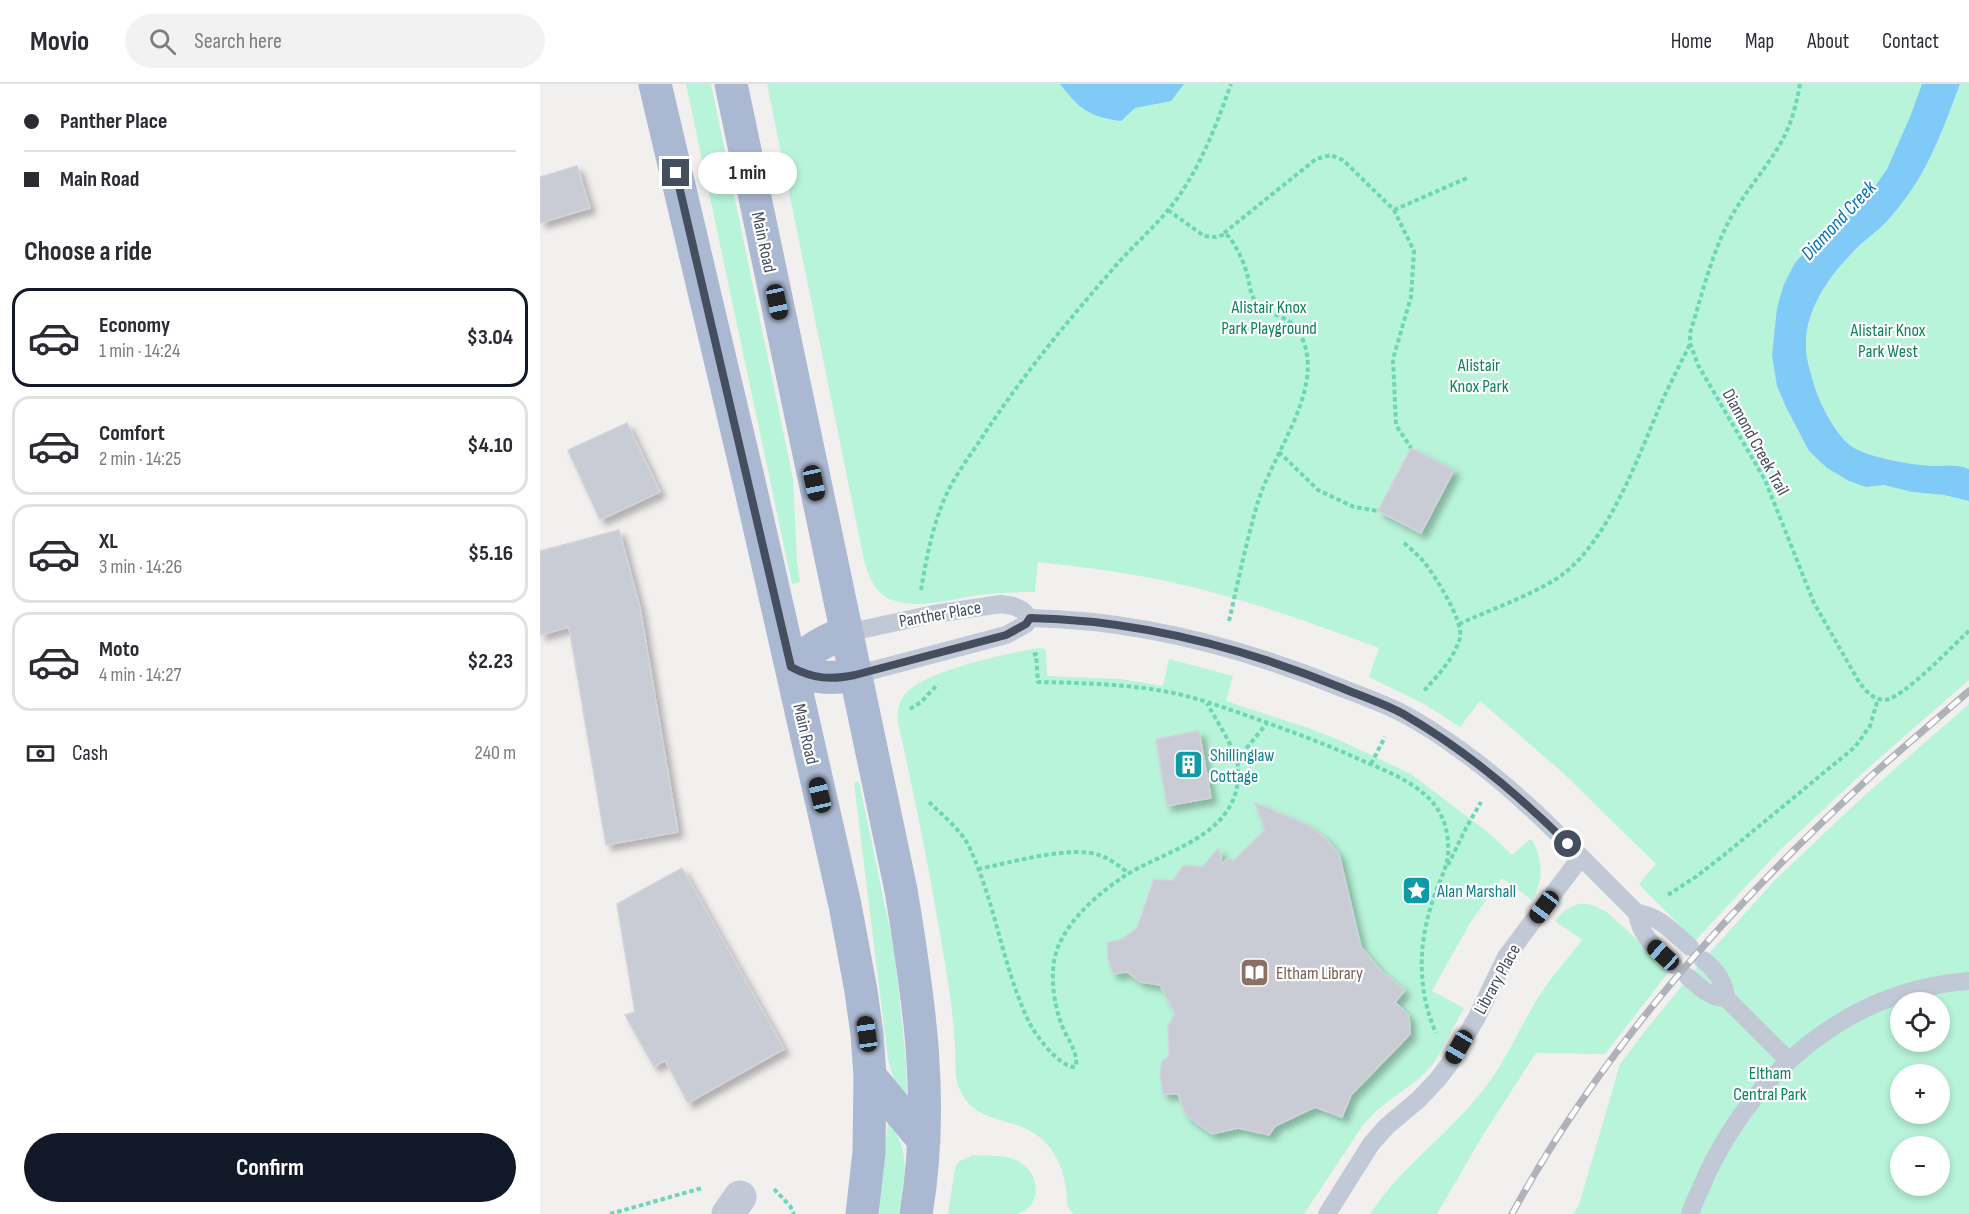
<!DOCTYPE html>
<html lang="en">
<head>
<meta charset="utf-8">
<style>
	body { margin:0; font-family:"Sofia Sans Condensed",sans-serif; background:#f2f2f3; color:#2b2b33; height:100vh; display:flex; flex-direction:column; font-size:22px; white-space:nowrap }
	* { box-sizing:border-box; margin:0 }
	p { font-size:20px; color:#7c7c81 }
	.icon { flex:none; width:33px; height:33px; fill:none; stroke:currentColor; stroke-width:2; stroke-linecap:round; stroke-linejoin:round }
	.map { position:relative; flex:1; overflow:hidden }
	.panel { display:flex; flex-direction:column; background:#fff; width:540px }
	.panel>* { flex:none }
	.guide { display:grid; align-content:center; height:132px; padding:0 24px; background:#fff }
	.fabs { position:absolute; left:1350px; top:908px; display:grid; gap:12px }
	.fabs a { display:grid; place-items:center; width:60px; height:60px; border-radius:50%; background:#fff; box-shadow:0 3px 9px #0003; font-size:30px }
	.end { position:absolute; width:27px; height:27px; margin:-14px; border:8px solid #454e5f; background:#fff; box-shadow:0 0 0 3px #fff }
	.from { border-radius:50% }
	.bubble { position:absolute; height:42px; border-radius:21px; background:#fff; box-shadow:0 3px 9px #0003; font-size:20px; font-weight:700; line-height:42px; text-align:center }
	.car { position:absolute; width:18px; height:36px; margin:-18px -9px; border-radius:8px; box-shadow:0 0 4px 2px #0007; background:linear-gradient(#222 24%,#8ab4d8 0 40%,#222 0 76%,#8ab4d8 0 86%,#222 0) }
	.guide b { display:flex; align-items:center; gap:21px; height:57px; font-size:22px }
	.guide b+b { border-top:2px solid #e1e1e2 }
	.guide i { width:15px; height:15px; background:#2b2b33 }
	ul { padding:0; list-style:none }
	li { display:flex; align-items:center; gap:18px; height:99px; margin:0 12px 9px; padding:0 12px; border:3px solid #e1e1e2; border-radius:18px }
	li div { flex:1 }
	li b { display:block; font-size:22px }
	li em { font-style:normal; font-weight:700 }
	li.on { border-color:#111827 }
	li>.icon { width:54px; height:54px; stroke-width:1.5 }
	h2 { padding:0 24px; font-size:27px; line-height:72px }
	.pay { display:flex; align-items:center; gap:15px; height:66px; padding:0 24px; font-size:22px }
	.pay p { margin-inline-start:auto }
	.cta { display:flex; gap:12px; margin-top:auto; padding:12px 24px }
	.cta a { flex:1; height:69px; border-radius:36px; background:#111827; color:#fff; font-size:24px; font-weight:700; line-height:69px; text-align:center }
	header { display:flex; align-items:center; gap:36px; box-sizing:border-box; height:84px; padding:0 30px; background:#fff; border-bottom:2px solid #e1e1e2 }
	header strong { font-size:28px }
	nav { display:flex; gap:33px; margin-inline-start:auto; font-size:21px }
	.search { width:420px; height:54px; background:#f2f2f3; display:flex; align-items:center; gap:15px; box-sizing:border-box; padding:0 21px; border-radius:33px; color:#7c7c81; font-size:22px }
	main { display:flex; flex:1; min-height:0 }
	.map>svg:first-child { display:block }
	.green { fill:#b8f4d9; fill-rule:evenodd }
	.water { fill:#80caf7 }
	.building { fill:#caccd5; stroke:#d2d3db; stroke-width:1.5; filter:url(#shadow) }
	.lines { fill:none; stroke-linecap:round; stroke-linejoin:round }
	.path { stroke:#6cd7b4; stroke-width:4; stroke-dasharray:4.5 3; stroke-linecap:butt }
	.service { stroke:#c1c8d6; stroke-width:18 }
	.minor { stroke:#c1c8d6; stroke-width:33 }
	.primary { stroke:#abb8d1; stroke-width:33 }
	.rail-casing { stroke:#b0b2ba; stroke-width:7 }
	.rail { stroke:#fff; stroke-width:4.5; stroke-dasharray:14; stroke-linecap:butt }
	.route { stroke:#454e5f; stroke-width:8 }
	.labels { text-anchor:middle; stroke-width:4.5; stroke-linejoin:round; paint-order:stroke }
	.street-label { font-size:18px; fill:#454e5f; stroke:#fff }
	.park-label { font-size:18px; fill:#0c845c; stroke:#fff }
	.culture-label { font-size:18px; fill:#0d838f; stroke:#fff; text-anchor:start }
	.education-label { font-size:18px; fill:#785e54; stroke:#fff; text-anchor:start }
	.water-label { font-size:20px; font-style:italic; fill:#0072b6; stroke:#fff }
</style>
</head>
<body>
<header>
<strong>Movio</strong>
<div class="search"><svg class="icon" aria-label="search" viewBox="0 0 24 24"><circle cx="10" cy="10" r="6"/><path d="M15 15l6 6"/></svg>Search here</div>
<nav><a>Home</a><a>Map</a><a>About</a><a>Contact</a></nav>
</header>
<main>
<section class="panel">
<div class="guide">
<b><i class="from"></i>Panther Place</b>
<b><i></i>Main Road</b>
</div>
<h2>Choose a ride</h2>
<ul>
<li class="on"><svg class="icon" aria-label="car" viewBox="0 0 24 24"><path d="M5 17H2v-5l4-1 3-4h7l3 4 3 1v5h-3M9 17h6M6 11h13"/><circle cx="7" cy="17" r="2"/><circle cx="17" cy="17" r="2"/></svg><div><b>Economy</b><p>1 min · 14:24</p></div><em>$3.04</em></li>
<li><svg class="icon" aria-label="car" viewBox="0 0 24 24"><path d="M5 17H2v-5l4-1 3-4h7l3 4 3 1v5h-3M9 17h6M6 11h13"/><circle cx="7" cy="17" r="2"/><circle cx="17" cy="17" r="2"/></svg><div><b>Comfort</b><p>2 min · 14:25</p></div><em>$4.10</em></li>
<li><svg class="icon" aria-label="car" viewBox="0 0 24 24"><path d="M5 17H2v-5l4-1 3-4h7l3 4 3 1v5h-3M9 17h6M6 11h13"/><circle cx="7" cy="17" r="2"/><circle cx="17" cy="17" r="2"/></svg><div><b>XL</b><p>3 min · 14:26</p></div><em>$5.16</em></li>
<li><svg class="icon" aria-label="car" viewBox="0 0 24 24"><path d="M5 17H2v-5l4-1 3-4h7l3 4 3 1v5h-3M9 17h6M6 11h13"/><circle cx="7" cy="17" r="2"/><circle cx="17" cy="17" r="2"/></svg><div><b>Moto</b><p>4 min · 14:27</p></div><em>$2.23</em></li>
</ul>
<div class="pay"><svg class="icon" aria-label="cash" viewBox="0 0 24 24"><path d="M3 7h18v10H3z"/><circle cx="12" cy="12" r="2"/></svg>Cash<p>240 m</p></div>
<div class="cta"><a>Confirm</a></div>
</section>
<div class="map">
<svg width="1429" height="1130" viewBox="0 0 1429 1130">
	<defs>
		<filter id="shadow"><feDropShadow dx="5.5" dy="5.5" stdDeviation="3" flood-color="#0004"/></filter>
	</defs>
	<rect width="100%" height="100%" fill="#f2efef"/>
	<path class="green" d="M 146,0 L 171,0 L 253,395 L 257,477 L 260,498 L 252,500 Z
		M 227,0 L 1382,0 C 1369,38 1355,81 1328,111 C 1311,131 1289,147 1269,163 L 1261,348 L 1269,367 L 1326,403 L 1344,401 L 1372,408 L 1404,411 L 1429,417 L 1429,596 L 1328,684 L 1239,767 L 1155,857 L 1099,800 L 1116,780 L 1022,688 L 940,617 L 920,643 L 886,621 L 829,593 L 839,564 C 778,541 716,519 652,503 C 601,490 550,484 498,478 L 495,508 C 476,508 458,509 439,511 C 411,515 375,527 348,514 C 334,507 328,491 324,476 Z
		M 1420,0 L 1429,0 L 1429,385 C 1417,380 1406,382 1393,382 C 1372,381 1332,374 1314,364 C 1298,355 1281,322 1275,304 C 1272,294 1269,284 1267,274 C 1260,232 1287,194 1315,166 C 1322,158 1331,152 1339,145 C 1350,134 1359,123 1368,111 C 1392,78 1406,37 1420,0 Z
		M 500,564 L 505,565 L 506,569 L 507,592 L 581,595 L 623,602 L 629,575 L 693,592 L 686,617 L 768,644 L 804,658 L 871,690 L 950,750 L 972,771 L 989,756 L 992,756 C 1003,776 1004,797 992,816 L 962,794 L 930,839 L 892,907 L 924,924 L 894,979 L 880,994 L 838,1025 L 823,1041 L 764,1130 L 533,1130 L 529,1125 L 527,1120 C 527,1088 515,1056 482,1043 C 456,1033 432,1034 419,1004 C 414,992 416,976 415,963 C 414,944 412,924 409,904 C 395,815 378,727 358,639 C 357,628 358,618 366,609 C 387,586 468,569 500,564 Z
		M 1429,620 L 1429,1130 L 1033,1130 L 1039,1121 L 1080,980 L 1105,947 L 1163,876 L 1236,795 L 1326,710 ZM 1360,918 L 1400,918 L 1400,957 L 1360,957 ZM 1360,990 L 1400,990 L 1400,1029 L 1360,1029 ZM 1360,1062 L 1400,1062 L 1400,1101 L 1360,1101 Z
		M 319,697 L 355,870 L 366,978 L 367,1013 L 358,1011 L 348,975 L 314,699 Z
		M 1039,820 C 1051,819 1058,823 1068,829 L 1130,886 L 1065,970 L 996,969 L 943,1051 L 897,1130 L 830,1130 C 862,1082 909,1050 944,1005 C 966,977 979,944 998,914 C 1010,894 1028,875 1042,856 L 1015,837 C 1022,828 1028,823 1039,820 Z
		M 348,1037 C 373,1070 364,1092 359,1130 L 339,1130 Z
		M 433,1071 C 447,1072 465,1070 478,1077 C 500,1088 504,1122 477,1130 C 472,1130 464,1130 459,1130 C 442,1130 425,1130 408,1130 L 415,1084 L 418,1078 Z"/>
	<path class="water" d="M 520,0 L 644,0 L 631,17 L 595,24 L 581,37 C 550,33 539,25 520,0 Z
		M 1382,0 L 1420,0 C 1406,37 1392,78 1368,111 C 1359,123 1350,135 1339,145 C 1331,152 1322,158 1315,166 C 1287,194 1260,232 1267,274 C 1269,284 1272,294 1275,304 C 1281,322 1298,355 1314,364 C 1332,374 1372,381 1393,382 C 1406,382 1417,380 1429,385 L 1429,417 L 1404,411 L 1372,408 L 1344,401 L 1326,403 L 1309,397 L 1287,384 L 1269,367 L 1246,323 L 1237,302 L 1232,271 L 1237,224 L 1244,200 L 1255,179 L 1269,163 L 1308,130 L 1329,111 L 1347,85 L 1370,33 Z"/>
	<path class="building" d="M 37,82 L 50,124 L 0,139 L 0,93 Z
		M 87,339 L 120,408 L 60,436 L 28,366 Z
		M 871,364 L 914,386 L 881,449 L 838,427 Z
		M 79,446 L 100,524 L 138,748 L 66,761 L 29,543 L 0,551 L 0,467 Z
		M 659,647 L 671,714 L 627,722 L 616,655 Z
		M 715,719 L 766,740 L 783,752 L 799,770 L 821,863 L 841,887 L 865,906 L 855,918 L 869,932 L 870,950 L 811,1011 L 802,1033 L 775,1023 L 735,1042 L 729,1051 L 698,1044 L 672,1050 L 646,1031 L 638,1010 L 623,1010 L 620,990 L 622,977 L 629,972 L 628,943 L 635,929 L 620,901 L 601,898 L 587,888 L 573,890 L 568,875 L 567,859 L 582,855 L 597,844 L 614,795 L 633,797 L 643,781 L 662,783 L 679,764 L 682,780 L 688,774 L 693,777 L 725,746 Z
		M 142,784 L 244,965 L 148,1019 L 125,976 L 114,983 L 85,931 L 95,928 L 77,820 Z"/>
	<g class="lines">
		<path class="path" d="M 1260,0 C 1257,17 1253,33 1246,49 C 1230,82 1202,109 1186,143 C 1170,176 1161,214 1150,249 L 1150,259 L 1158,281 L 1225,396 L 1274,519 L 1319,598 C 1325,606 1333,616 1345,616 C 1364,614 1413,561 1429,547
			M 628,126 L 664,152 L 676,153 L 686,150 L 689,153 C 697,163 705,180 708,194 C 710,201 710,209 714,215 C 727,237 752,224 764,259 C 782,310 731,372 717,421 C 706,459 698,498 689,537
			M 854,126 L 927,94
			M 684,149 L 776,75 L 791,71 L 803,76 L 854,126 L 874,167 L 871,213 L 853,275 L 856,341 L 871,364
			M 739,368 L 778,406 L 814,423 L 838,427
			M 864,459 C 871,465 878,471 884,478 C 895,492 924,537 920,554 C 914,575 897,592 883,608
			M 381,506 C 387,471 394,433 411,401 C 420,385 431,370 441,355 C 480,295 525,240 572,186 C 594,160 620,139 639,112 C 663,77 677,39 691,0
			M 919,540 C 950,526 992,511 1019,493 C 1068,459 1097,375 1120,322 C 1129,301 1140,281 1150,260
			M 493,571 L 496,570 L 498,598 C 544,599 593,600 638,610 C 668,617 696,628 725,638 C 755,649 785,660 814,673 C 834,682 857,690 875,703 C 892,714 904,730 907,750 C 912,780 901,790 893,816 C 878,859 877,907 896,949
			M 370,625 L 381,618 L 398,600
			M 697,676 L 727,639
			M 831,680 L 845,653
			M 389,718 C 404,733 423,747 431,767 C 456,822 463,884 489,938 C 496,952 517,980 533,983 L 536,982 C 538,966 526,954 521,939 C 513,916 509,886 518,863 C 530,834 558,810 583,793 C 621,768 687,755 697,703 C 698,695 699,684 697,676 C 690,657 676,636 667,619
			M 908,781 L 926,744 L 941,718
			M 438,785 C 470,779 532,760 562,772 C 572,776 580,783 589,789
			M 1128,811 L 1157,792 L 1184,771 L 1315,663 L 1330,642 L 1338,615
			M 234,1105 L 250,1122 L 254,1130
			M 70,1130 L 162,1104"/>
		<path class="service" d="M 306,549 L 394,530 L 461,520 L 473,522 L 482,526 L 490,534 C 596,536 701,563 799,603 C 820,611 842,619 862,629 C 883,640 904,654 923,668 C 987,714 1041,774 1097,829 C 1100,853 1118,866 1134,881
			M 315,591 L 466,551 L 486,540 L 490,534
			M 1097,829 C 1118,831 1134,849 1150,863
			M 1163,876 C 1176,886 1185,898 1186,914 L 1248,976
			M 1148,893 C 1159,903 1171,914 1186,914
			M 787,1130 L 831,1060 L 847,1042 L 878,1016 L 898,995 L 910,979 L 937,933 L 966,873 L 1041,773
			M 1150,1130 C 1154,1117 1161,1105 1166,1092 C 1216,986 1309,906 1429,897"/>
		<path class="minor" d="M 188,1130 L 200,1113"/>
		<path class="primary" d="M 115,0 L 210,402 L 305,821 L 321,907 L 327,950 L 330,992 L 329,1068 L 322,1130
			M 191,0 L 361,806 C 379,915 395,1019 376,1130
			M 251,583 C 273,595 291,595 315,591
			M 251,583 C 267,567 284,556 306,549
			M 330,992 L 384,1057"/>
		<defs>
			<path id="rail" d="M 972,1130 C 1062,964 1192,821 1330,693 C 1362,664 1396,636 1429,607"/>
		</defs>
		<use href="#rail" class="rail-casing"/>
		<use href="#rail" class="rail"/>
	</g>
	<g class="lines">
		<path class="route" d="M 136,89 L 251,583 C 274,595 290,596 315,591 L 466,551 L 486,540 L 490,534 C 597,536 704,564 802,604 C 823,613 846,620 865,631 C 925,666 979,711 1028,760"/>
	</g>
	<defs>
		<symbol id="building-square" viewBox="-11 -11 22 22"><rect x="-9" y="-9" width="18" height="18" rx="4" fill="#0f9aa8" stroke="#fff"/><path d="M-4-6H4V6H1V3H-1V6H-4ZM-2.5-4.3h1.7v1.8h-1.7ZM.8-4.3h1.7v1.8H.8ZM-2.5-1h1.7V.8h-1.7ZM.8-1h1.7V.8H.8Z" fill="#fff"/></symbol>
		<symbol id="sight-square" viewBox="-11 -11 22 22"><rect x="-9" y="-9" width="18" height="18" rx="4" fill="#0f9aa8" stroke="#fff"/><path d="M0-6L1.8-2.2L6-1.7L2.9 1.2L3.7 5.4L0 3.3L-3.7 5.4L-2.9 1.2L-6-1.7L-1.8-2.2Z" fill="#fff"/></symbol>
		<symbol id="library-square" viewBox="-11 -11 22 22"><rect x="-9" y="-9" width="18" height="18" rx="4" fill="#8d6e63" stroke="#fff"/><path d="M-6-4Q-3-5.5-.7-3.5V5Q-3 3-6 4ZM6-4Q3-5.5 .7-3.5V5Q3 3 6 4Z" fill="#fff"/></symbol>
	</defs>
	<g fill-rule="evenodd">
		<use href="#building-square" x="632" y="664" width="33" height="33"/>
		<use href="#sight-square" x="860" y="790" width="33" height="33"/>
		<use href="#library-square" x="698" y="872" width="33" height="33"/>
	</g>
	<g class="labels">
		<g class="street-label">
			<text transform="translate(224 158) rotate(78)" y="6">Main Road</text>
			<text transform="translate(1216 358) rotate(61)" y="6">Diamond Creek Trail</text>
			<text transform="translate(400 530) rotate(-10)" y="6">Panther Place</text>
			<text transform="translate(266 650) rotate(77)" y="6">Main Road</text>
			<text transform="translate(957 895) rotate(-61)" y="6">Library Place</text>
		</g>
		<g class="park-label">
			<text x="729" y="229">Alistair Knox<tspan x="729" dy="21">Park Playground</tspan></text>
			<text x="1348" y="252">Alistair Knox<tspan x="1348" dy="21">Park West</tspan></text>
			<text x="939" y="287">Alistair<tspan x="939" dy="21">Knox Park</tspan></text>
			<text x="1230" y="995">Eltham<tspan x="1230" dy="21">Central Park</tspan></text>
		</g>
		<g class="culture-label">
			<text x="670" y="677">Shillinglaw<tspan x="670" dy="21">Cottage</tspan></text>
			<text x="897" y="813">Alan Marshall</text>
		</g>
		<g class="education-label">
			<text x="736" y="895">Eltham Library</text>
		</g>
		<g class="water-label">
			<text transform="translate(1298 136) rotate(-47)" y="7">Diamond Creek</text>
		</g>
	</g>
</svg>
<div class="fabs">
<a><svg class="icon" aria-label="locate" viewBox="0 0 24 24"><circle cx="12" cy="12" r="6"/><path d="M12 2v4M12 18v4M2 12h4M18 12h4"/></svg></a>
<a>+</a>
<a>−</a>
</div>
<i class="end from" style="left:1028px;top:760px"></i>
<i class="end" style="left:136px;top:89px"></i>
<div class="bubble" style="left:158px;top:68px;width:99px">1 min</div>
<i class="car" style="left:237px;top:218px;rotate:168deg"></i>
<i class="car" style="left:274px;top:399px;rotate:168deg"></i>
<i class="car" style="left:280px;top:711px;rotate:347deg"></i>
<i class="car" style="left:1004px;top:823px;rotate:217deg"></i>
<i class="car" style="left:1123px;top:871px;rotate:312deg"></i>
<i class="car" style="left:327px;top:950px;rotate:352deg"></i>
<i class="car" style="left:919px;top:963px;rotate:210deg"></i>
</div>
</main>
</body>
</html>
